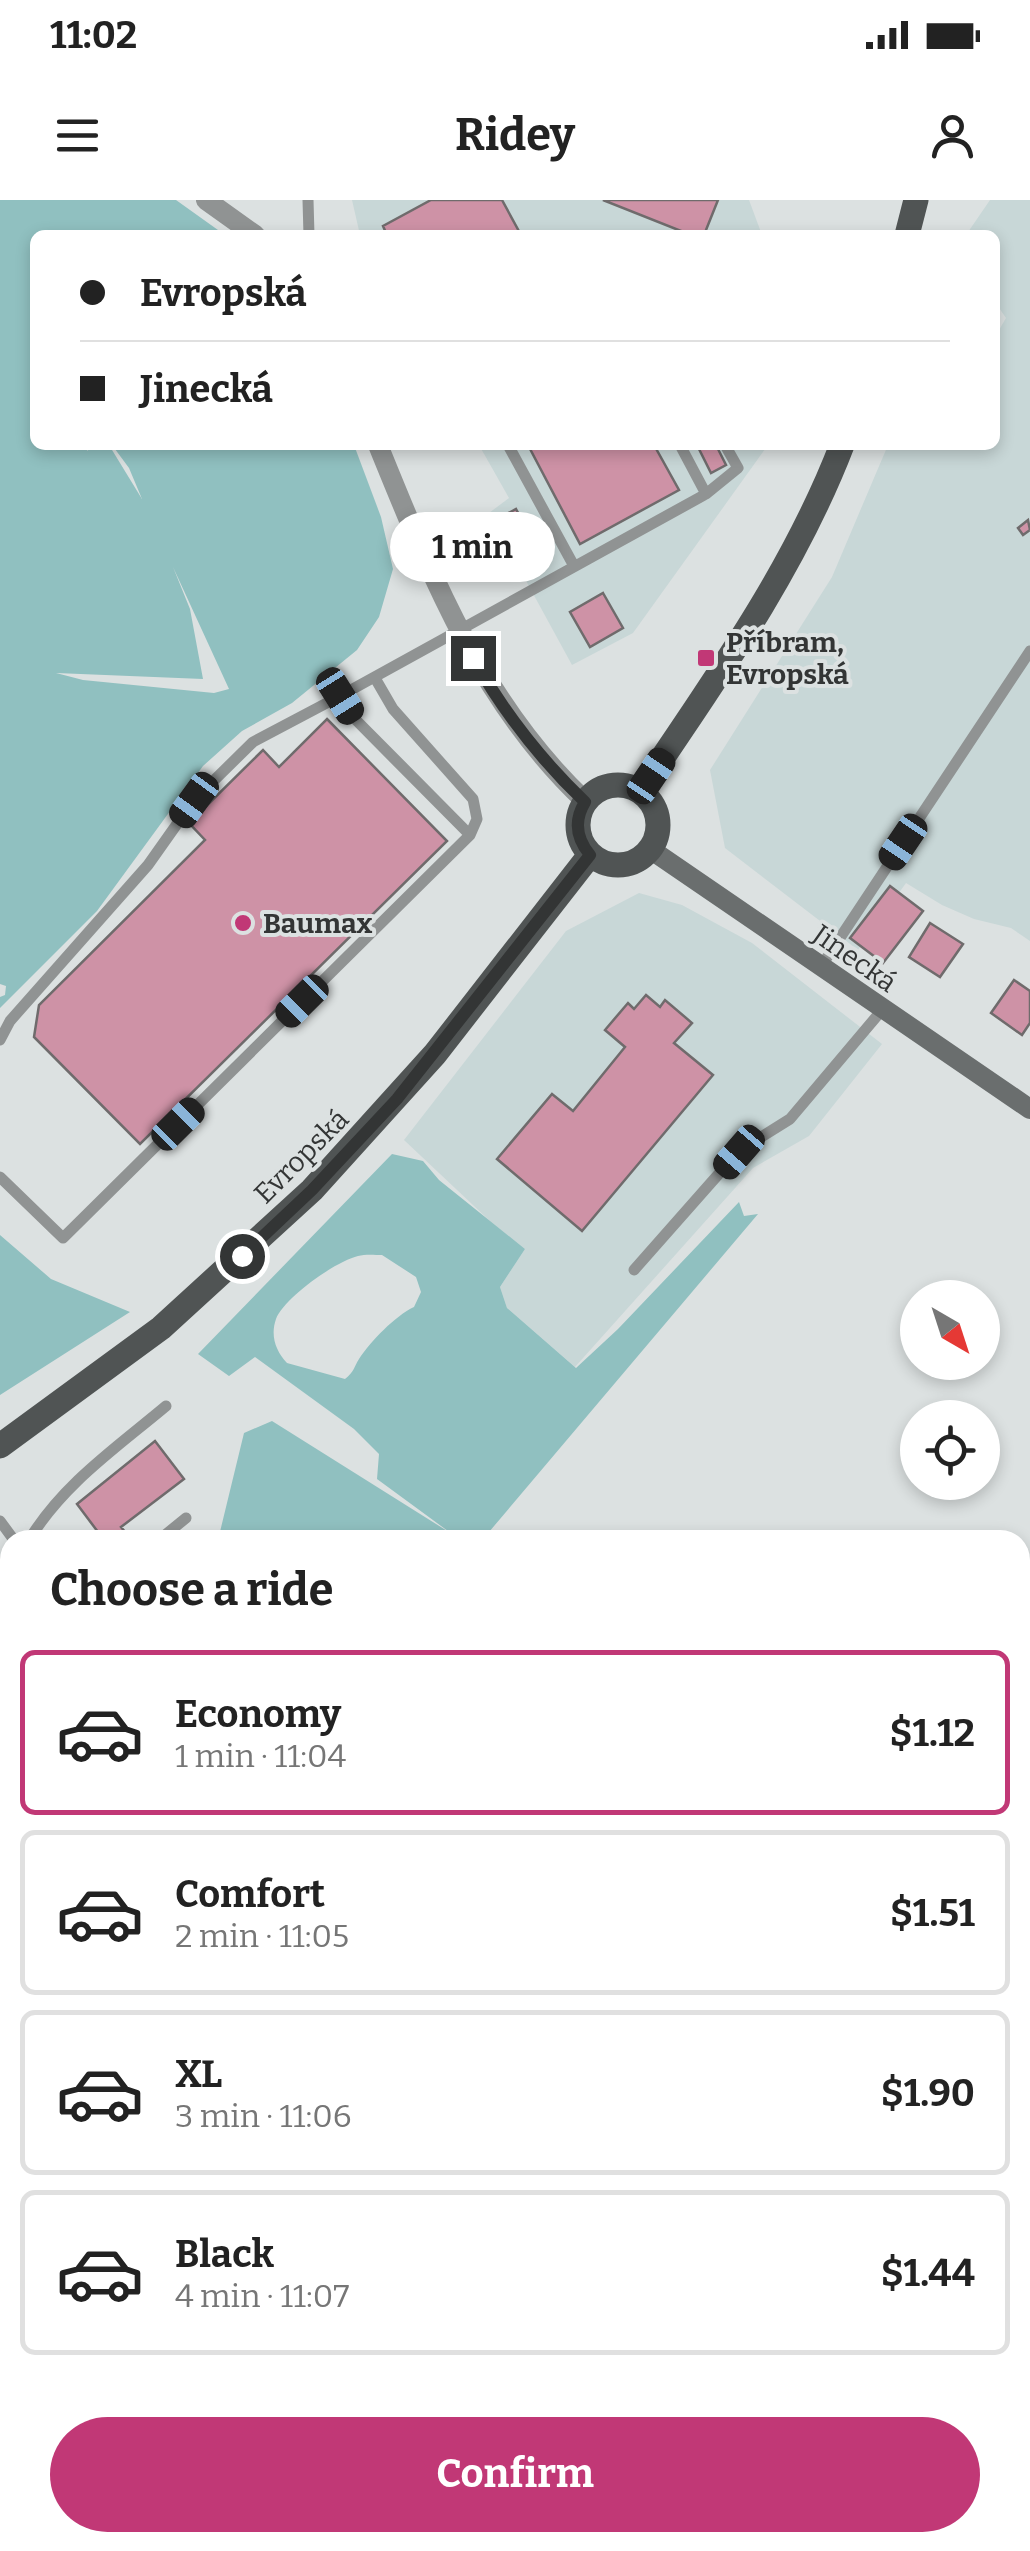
<!DOCTYPE html>
<html lang="en">
<head>
<meta charset="utf-8">
<style>
	body { margin:0; font-family:Bitter,serif; background:#f2f2f2; color:#222; height:100vh; display:flex; flex-direction:column; font-size:38px; white-space:nowrap }
	* { box-sizing:border-box; margin:0 }
	p { font-size:32px; color:#767676 }
	.icon { flex:none; width:55px; height:55px; fill:none; stroke:currentColor; stroke-width:2; stroke-linecap:round; stroke-linejoin:round }
	.map { position:relative; flex:1; overflow:hidden }
	.panel { position:absolute; left:0px; top:1330px; width:1030px; height:1022px; display:flex; flex-direction:column; background:#fff; border-radius:30px 30px 0 0; box-shadow:0 5px 15px #0003 }
	.panel>* { flex:none }
	.banner { position:absolute; left:30px; top:30px; width:970px; height:220px; border-radius:15px; box-shadow:0 5px 15px #0003; display:grid; align-content:center; height:220px; padding:0 50px; background:#fff }
	.needle { width:65px; rotate:141deg }
	.buttons { position:absolute; left:900px; top:1080px; display:grid; gap:20px }
	.buttons a { display:grid; place-items:center; width:100px; height:100px; border-radius:50%; background:#fff; box-shadow:0 5px 15px #0003; font-size:50px }
	.end { position:absolute; width:45px; height:45px; margin:-22px; border:12px solid #333535; background:#fff; box-shadow:0 0 0 5px #fff }
	.from { border-radius:50% }
	.bubble { position:absolute; height:70px; border-radius:35px; background:#fff; box-shadow:0 5px 15px #0003; font-size:32px; font-weight:700; line-height:70px; text-align:center }
	.car { position:absolute; width:30px; height:60px; margin:-30px -15px; border-radius:12px; box-shadow:0 0 8px 2px #0007; background:linear-gradient(#222 24%,#8ab4d8 0 40%,#222 0 76%,#8ab4d8 0 86%,#222 0) }
	.banner b { display:flex; align-items:center; gap:35px; height:95px; font-size:38px }
	.banner b+b { border-top:2px solid #e0e0e0 }
	.banner i { width:25px; height:25px; background:#222 }
	ul { padding:0; list-style:none }
	li { display:flex; align-items:center; gap:30px; height:165px; margin:0 20px 15px; padding:0 30px; border:5px solid #e0e0e0; border-radius:15px }
	li div { flex:1 }
	li b { display:block; font-size:38px }
	li em { font-style:normal; font-weight:700 }
	li.on { border-color:#c13876 }
	li>.icon { width:90px; height:90px; stroke-width:1.5 }
	h2 { padding:0 50px; font-size:45px; line-height:120px }
	.cta { display:flex; gap:20px; margin-top:auto; padding:20px 50px }
	.cta a { flex:1; height:115px; border-radius:60px; background:#c13876; color:#fff; font-size:40px; font-weight:700; line-height:115px; text-align:center }
	.status { display:flex; justify-content:space-between; align-items:center; height:70px; padding:0 50px; background:#fff; direction:ltr }
	.status svg { height:28px; fill:currentColor }
	header { display:flex; justify-content:space-between; align-items:center; height:130px; padding:0 50px; background:#fff; font-size:45px; font-weight:700 }
	.map>svg:first-child { display:block }
	.built { fill:#c8d7d7 }
	.green { fill:#90c0c0; fill-rule:evenodd }
	.lines { fill:none; stroke-linecap:round; stroke-linejoin:round }
	.stream { stroke:#59a6a7; stroke-width:5 }
	.building { fill:#ce92a6; stroke:#6f6b6c; stroke-width:2.5 }
	.lane { stroke:#909393; stroke-width:11 }
	.street { stroke:#909393; stroke-width:20 }
	.secondary { stroke:#6a6e6e; stroke-width:20 }
	.primary { stroke:#505454; stroke-width:25 }
	.route { stroke:#333535; stroke-width:12 }
	.poi-dot { fill:#c13876; stroke:#dce1e1; stroke-width:4 }
	.labels { text-anchor:middle; stroke-width:8; stroke-linejoin:round; paint-order:stroke }
	.poi-label { font-size:28px; font-weight:bold; fill:#333535; stroke:#dce1e1; text-anchor:start }
	.street-label { font-size:28px; fill:#333535; stroke:#dce1e1 }
</style>
</head>
<body>
<div class="status"><b>11:02</b><svg viewBox="0 0 49 12"><path d="M0 12V9h3v3zM5 12V6h3v6zM10 12V3h3v9zM15 12V0h3v12zM26 1h20v11H26zM47 4h2v5h-2z"/></svg></div>
<header><svg class="icon" aria-label="menu" viewBox="0 0 24 24"><path d="M4 6h16M4 12h16M4 18h16"/></svg>Ridey<svg class="icon" aria-label="person" viewBox="0 0 24 24"><circle cx="12" cy="8" r="4"/><path d="M4 21q1-7 8-7t8 7"/></svg></header>
<div class="map">
<svg width="1030" height="2351" viewBox="0 0 1030 2351">
	<rect width="100%" height="100%" fill="#dce1e1"/>
	<path class="built" d="M 352,0 L 749,0 L 762,35 L 360,35 Z
		M 990,0 L 1030,0 L 1030,741 L 1011,728 L 974,719 L 942,705 L 906,683 L 858,750 L 725,648 L 710,570 L 832,377 L 888,245 L 995,245 L 995,137 L 1006,118 L 995,102 L 995,35 L 966,35 Z
		M 479,245 L 768,245 L 633,433 L 572,465 L 489,313 L 509,298 Z
		M 639,693 L 682,705 L 752,743 L 882,844 L 809,936 L 753,968 L 575,1167 L 507,1108 L 500,1087 L 525,1049 L 491,1022 L 404,940 L 566,731 Z"/>
	<path class="green" d="M 0,0 L 176,0 L 225,35 L 35,35 L 35,245 L 89,245 L 87,251 L 95,245 L 109,245 L 142,299 L 129,268 L 112,245 L 354,245 L 381,317 L 393,369 L 379,417 L 357,450 L 292,503 L 242,531 L 203,566 L 97,711 L 0,808 L 0,797 L 5,795 L 6,786 L 0,784 ZM 173,367 L 229,489 L 214,493 L 83,480 L 56,473 L 203,479 L 190,409 Z
		M 392,954 L 423,961 L 439,980 L 525,1049 L 500,1087 L 507,1108 L 576,1168 L 618,1129 L 739,1002 L 744,1016 L 758,1014 L 489,1332 L 477,1335 L 475,1340 L 218,1340 L 244,1233 L 272,1221 L 452,1334 L 377,1279 L 379,1254 L 354,1229 L 255,1157 L 229,1176 L 198,1154 ZM 382,1055 L 416,1077 L 421,1092 L 414,1107 C 395,1116 371,1141 359,1159 C 354,1167 354,1172 345,1179 L 287,1163 C 276,1151 270,1136 276,1119 C 284,1098 336,1061 358,1056 C 365,1054 375,1055 382,1055 Z
		M 0,1035 L 51,1079 L 130,1112 L 0,1195 Z
		M 10,1482 L 10,2342 L 308,2343 L 291,2351 L 0,2351 L 0,1488 Z
		M 409,2343 L 409,2342 L 502,2343 L 494,2351 L 393,2351 Z"/>
	<g class="lines">
		<path class="stream" d="M 1020,1567 L 1030,1543
			M 363,2351 L 379,2342"/>
	</g>
	<path class="building" d="M 431,0 L 502,0 L 521,35 L 387,35 L 383,26 Z
		M 603,0 L 718,0 L 704,35 L 691,35 Z
		M 528,245 L 654,245 L 679,290 L 580,344 Z
		M 697,245 L 716,245 L 726,265 L 711,273 Z
		M 516,309 L 544,360 L 530,367 L 503,316 Z
		M 1028,320 L 1030,330 L 1023,335 L 1018,328 Z
		M 603,393 L 623,428 L 590,447 L 570,412 Z
		M 327,519 L 447,641 L 140,944 L 34,837 L 39,805 L 205,640 L 189,623 L 263,550 L 279,567 Z
		M 890,686 L 923,711 L 883,763 L 850,738 Z
		M 930,723 L 963,744 L 940,777 L 909,757 Z
		M 1014,780 L 1030,791 L 1030,823 L 1022,835 L 991,813 Z
		M 646,795 L 660,807 L 665,800 L 692,823 L 674,843 L 713,875 L 582,1031 L 497,959 L 552,894 L 573,911 L 625,847 L 605,830 L 628,803 L 634,809 Z
		M 155,1241 L 184,1279 L 121,1327 L 130,1338 L 128,1340 L 104,1340 L 77,1304 Z"/>
	<g class="lines">
		<path class="lane" d="M 308,0 L 309,35
			M 508,245 L 574,366
			M 706,294 L 738,268 L 725,245
			M 470,635 L 353,517 L 340,496 L 706,294 L 680,245
			M 820,768 L 1030,451
			M 0,840 L 10,821 L 148,665 L 194,600 L 253,542 L 340,496
			M 0,977 L 63,1038 L 470,635 L 477,619 L 473,599 L 393,509 L 375,478
			M 634,1070 L 739,951 L 790,919 L 882,810
			M 0,1321 L 14,1340
			M 29,1340 C 63,1284 116,1248 166,1206
			M 159,1340 L 186,1318"/>
		<path class="street" d="M 206,0 L 255,35
			M 378,245 C 431,375 481,503 585,601"/>
		<path class="secondary" d="M 650,649 L 1030,909"/>
		<path class="primary" d="M 907,35 L 916,0
			M578 625a40 40 0 1 1 80 0a40 40 0 1 1-80 0Z
			M 640,591 C 715,480 794,370 842,245
			M 0,1246 L 161,1128 L 312,990 L 435,854 L 590,655"/>
	</g>
	<g class="lines">
		<path class="route" d="M 242,1056 L 312,990 L 397,899 L 590,655 C 576,638 574,620 585,602 C 540,559 503,511 473,458"/>
	</g>
	<g class="poi-dot">
		<rect x="696" y="448" width="20" height="20" rx="5"/>
		<circle cx="243" cy="723" r="10"/>
	</g>
	<g class="labels">
		<g class="poi-label">
			<text x="726" y="452">Příbram,<tspan x="726" dy="32">Evropská</tspan></text>
			<text x="263" y="733">Baumax</text>
		</g>
		<g class="street-label">
			<text transform="translate(855 758) rotate(35)" y="10">Jinecká</text>
			<text transform="translate(301 956) rotate(-45)" y="10">Evropská</text>
		</g>
	</g>
</svg>
<div class="buttons">
<a><svg class="needle" viewBox="-14 -14 28 28"><path d="M0-13l5 13h-10z" fill="#e53935"/><path d="M0 13l5-13h-10z" fill="#767676"/></svg></a>
<a><svg class="icon" aria-label="locate" viewBox="0 0 24 24"><circle cx="12" cy="12" r="6"/><path d="M12 2v4M12 18v4M2 12h4M18 12h4"/></svg></a>
</div>
<i class="end from" style="left:242px;top:1056px"></i>
<i class="end" style="left:473px;top:458px"></i>
<div class="bubble" style="left:390px;top:312px;width:165px">1 min</div>
<i class="car" style="left:340px;top:496px;rotate:148deg"></i>
<i class="car" style="left:651px;top:576px;rotate:34deg"></i>
<i class="car" style="left:194px;top:600px;rotate:216deg"></i>
<i class="car" style="left:903px;top:642px;rotate:214deg"></i>
<i class="car" style="left:302px;top:801px;rotate:225deg"></i>
<i class="car" style="left:178px;top:924px;rotate:45deg"></i>
<i class="car" style="left:739px;top:952px;rotate:221deg"></i>
<div class="banner">
<b><i class="from"></i>Evropská</b>
<b><i></i>Jinecká</b>
</div>
<section class="panel">
<h2>Choose a ride</h2>
<ul>
<li class="on"><svg class="icon" aria-label="car" viewBox="0 0 24 24"><path d="M5 17H2v-5l4-1 3-4h7l3 4 3 1v5h-3M9 17h6M6 11h13"/><circle cx="7" cy="17" r="2"/><circle cx="17" cy="17" r="2"/></svg><div><b>Economy</b><p>1 min · 11:04</p></div><em>$1.12</em></li>
<li><svg class="icon" aria-label="car" viewBox="0 0 24 24"><path d="M5 17H2v-5l4-1 3-4h7l3 4 3 1v5h-3M9 17h6M6 11h13"/><circle cx="7" cy="17" r="2"/><circle cx="17" cy="17" r="2"/></svg><div><b>Comfort</b><p>2 min · 11:05</p></div><em>$1.51</em></li>
<li><svg class="icon" aria-label="car" viewBox="0 0 24 24"><path d="M5 17H2v-5l4-1 3-4h7l3 4 3 1v5h-3M9 17h6M6 11h13"/><circle cx="7" cy="17" r="2"/><circle cx="17" cy="17" r="2"/></svg><div><b>XL</b><p>3 min · 11:06</p></div><em>$1.90</em></li>
<li><svg class="icon" aria-label="car" viewBox="0 0 24 24"><path d="M5 17H2v-5l4-1 3-4h7l3 4 3 1v5h-3M9 17h6M6 11h13"/><circle cx="7" cy="17" r="2"/><circle cx="17" cy="17" r="2"/></svg><div><b>Black</b><p>4 min · 11:07</p></div><em>$1.44</em></li>
</ul>
<div class="cta"><a>Confirm</a></div>
</section>
</div>
</body>
</html>
